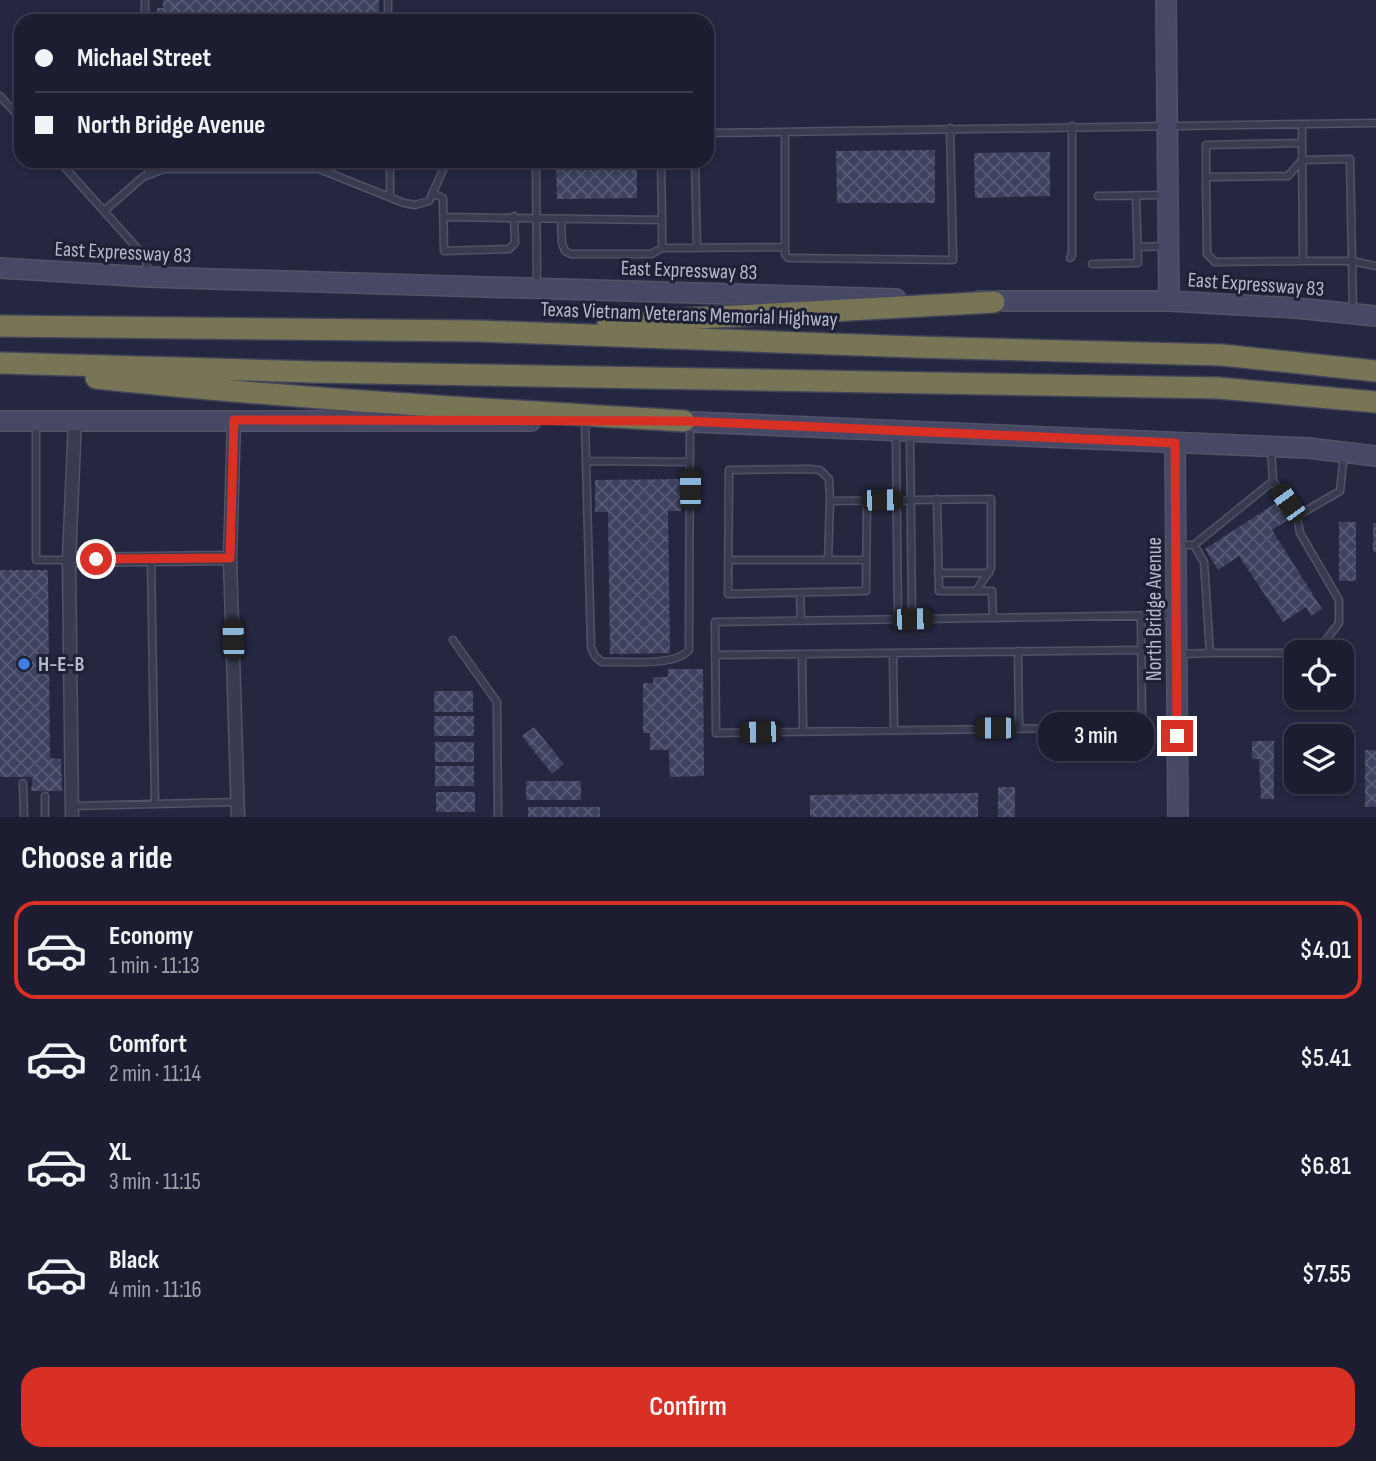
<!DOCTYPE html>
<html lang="en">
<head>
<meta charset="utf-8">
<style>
	body { margin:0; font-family:"Sofia Sans Condensed",sans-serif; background:#292a3d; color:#f1f3f6; height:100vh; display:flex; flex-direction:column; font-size:26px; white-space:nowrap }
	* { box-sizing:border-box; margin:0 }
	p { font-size:23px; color:#a0a2ab }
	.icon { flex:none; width:38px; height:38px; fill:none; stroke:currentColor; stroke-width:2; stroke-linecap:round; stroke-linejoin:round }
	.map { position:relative; height:817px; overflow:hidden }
	.side { display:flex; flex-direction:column; background:#1c1d31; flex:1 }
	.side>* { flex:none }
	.hud { position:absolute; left:14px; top:14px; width:700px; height:154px; border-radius:21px; box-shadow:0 4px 10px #0003,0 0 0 2px #3a3b4d; display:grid; align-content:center; height:154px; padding:0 21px; background:#1c1d31 }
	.tools { position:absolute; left:1284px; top:640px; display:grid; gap:14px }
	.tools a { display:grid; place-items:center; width:70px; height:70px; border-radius:14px; background:#1c1d31; box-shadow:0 4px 10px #0003,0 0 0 2px #3a3b4d; font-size:35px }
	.end { position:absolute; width:32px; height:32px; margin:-16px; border:9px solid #d93025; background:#fff; box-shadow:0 0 0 4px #fff }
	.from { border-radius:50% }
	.bubble { position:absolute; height:49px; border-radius:21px; background:#1c1d31; box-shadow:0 4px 10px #0003,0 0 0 2px #3a3b4d; font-size:23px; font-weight:600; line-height:49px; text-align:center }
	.car { position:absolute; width:21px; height:42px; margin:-21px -10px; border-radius:9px; box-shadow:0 0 5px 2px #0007; background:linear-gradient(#222 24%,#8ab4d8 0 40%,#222 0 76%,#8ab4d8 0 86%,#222 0) }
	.hud b { display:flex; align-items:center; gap:24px; height:66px; font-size:26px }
	.hud b+b { border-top:2px solid #3a3b4d }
	.hud i { width:18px; height:18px; background:#f1f3f6 }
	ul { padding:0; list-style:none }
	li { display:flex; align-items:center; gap:21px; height:98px; margin:0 14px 10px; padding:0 7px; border:4px solid transparent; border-radius:21px }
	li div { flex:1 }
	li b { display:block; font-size:26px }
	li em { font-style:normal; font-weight:600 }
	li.on { border-color:#d93025 }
	li>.icon { width:63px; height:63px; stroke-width:1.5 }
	h2 { padding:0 21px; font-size:32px; line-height:84px }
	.cta { display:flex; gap:14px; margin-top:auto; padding:14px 21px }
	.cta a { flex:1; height:80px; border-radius:21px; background:#d93025; color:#fff; font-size:28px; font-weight:600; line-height:80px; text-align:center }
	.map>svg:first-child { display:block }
	.building { fill:url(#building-cross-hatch) }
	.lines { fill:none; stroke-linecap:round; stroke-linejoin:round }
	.lane-casing { stroke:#515368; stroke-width:9 }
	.street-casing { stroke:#515368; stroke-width:15 }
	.secondary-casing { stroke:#515368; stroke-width:22 }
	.highway-casing { stroke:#414358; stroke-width:24 }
	.lane { stroke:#393b51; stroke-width:6 }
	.street { stroke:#393b51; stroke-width:12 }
	.secondary { stroke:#474864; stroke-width:19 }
	.highway { stroke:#777556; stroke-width:21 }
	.route { stroke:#d93025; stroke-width:9 }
	.shop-dot { fill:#3f7fe0; stroke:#1e2036; stroke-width:2.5 }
	.labels { text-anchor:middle; stroke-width:6; stroke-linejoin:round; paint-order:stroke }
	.street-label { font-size:21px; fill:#b6b7cb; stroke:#1e2036 }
	.poi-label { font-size:21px; font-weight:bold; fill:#b6b7cb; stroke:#1e2036; text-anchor:start }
</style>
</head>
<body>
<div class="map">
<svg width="1376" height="817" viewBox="0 0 1376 817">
	<defs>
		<pattern id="building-cross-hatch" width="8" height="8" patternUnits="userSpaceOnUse" patternTransform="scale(1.75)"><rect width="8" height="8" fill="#3e425f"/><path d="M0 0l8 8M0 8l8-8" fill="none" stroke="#585b75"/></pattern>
	</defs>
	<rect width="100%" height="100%" fill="#252741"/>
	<path class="building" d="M 163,0 L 379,0 L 379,21 L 157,21 L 157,8 L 163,8 Z
		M 935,150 L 935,203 L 837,203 L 836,151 Z
		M 1050,152 L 1050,196 L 975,198 L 974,153 Z
		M 556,161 L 637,161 L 637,198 L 557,199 Z
		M 680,479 L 681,511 L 668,511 L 670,653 L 610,654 L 608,512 L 595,512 L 595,480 Z
		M 1276,503 L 1288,520 L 1272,530 L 1322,609 L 1311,616 L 1306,607 L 1283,622 L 1239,556 L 1218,570 L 1205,549 Z
		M 1339,522 L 1356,522 L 1356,581 L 1339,581 Z
		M 1373,523 L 1376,523 L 1376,552 L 1373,552 Z
		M 0,570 L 48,570 L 50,758 L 61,759 L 62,791 L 31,791 L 33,777 L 0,777 Z
		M 668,669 L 703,669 L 704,776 L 670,777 L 669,750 L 650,750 L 650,733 L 643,733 L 643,683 L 653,683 L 653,677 L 668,677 Z
		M 434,691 L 473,691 L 473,712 L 434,712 Z
		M 434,716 L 474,716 L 474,736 L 434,736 Z
		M 534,727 L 564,764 L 552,774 L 522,736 Z
		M 1252,741 L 1274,741 L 1274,799 L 1261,799 L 1259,759 L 1252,759 Z
		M 435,742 L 474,742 L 474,762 L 435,762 Z
		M 1365,750 L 1376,750 L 1376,807 L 1365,807 Z
		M 435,766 L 474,766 L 474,786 L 435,786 Z
		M 526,781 L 581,781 L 581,800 L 526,800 Z
		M 998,787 L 1015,787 L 1015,817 L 998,817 Z
		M 436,792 L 475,792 L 475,812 L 436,812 Z
		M 978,793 L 978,817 L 810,817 L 810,795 Z
		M 528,807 L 600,807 L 600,817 L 528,817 Z"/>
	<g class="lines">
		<defs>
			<path id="lane" d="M 145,0 L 145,21
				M 388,0 L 388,21
				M 0,96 L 21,119
				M 1302,124 L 1302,143 L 1206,145 L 1206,177 L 1288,176 L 1302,160 L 1350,159 L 1353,311
				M 785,132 L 785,254 L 788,258 L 953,260 L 950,128
				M 707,133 L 1376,123
				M 59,161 L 146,258 L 148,275
				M 148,161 L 148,175
				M 390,161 L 390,197
				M 536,161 L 537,285
				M 695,161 L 697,248
				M 1206,177 L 1207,254 L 1215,262 L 1303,261 L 1302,143
				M 432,193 L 443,198 L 444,251 L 509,249 L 515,243 L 514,216
				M 1098,196 L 1166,195
				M 104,211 L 143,177 L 164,169 L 319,169 L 404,203 L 415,205 L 429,201 L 447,161
				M 444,217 L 662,220 L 661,161
				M 561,220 L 562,243 L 565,251 L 571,254 L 651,254 L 662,248 L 785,247
				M 662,220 L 662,248
				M 1138,247 L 1167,246
				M 1070,258 L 1072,256 L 1072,126
				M 1303,261 L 1352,261 L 1376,266
				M 1092,264 L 1138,263 L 1136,196
				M 585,421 L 591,647 L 595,656 L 602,662 C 625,661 675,667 689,650 L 690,425
				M 36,426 L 36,560 L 69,560
				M 896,435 L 898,619
				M 910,435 L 912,619
				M 586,461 L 690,462
				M 1273,481 L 1297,516 L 1300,533 L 1339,600 L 1339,623 L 1316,653
				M 937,499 L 939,591 L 992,591 L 993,618
				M 867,500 L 866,591 L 728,594 L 729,470 L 809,469 L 820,470 L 829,479 L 830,501 L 991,499 L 991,568 L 976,591
				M 1297,516 L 1340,491 L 1344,454
				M 1178,545 L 1194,545 L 1273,481 L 1271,448
				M 1194,545 L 1204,562 L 1210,653 L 1297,653
				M 151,559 L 155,804
				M 729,560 L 866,560
				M 828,560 L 830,501
				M 938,573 L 989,573
				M 800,593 L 801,621
				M 1141,616 L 1142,727 L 716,733 L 715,622 L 1174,615
				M 453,640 L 497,702 L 498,817
				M 1018,651 L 1019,728
				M 893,653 L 894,730
				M 802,654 L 803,731
				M 1179,654 L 1210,653
				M 715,655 L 1141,650
				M 23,783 L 24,817
				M 45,796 L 45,817
				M 72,806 L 237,802"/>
			<path id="street" d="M 234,420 L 230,558 L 238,817
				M 69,560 L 230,558
				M 72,817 L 69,560 L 75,419"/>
			<path id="secondary" d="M 1166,0 L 1169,301
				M 0,268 L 148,277 L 896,299
				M 979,301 L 1169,301 L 1296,308 L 1376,316
				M 0,421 L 531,421
				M 670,421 L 1308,448 L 1376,456
				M 1175,443 L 1178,817"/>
			<path id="highway" d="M 608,323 L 994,302
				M 0,326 L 479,331 L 915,347 L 1222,355 L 1376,371
				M 0,363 L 314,372 L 1218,388 L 1376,402
				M 96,378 C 291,399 488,409 684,421"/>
		</defs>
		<use href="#lane" class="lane-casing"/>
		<use href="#street" class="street-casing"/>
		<use href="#secondary" class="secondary-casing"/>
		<use href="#highway" class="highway-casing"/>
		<use href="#lane" class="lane"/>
		<use href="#street" class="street"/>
		<use href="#secondary" class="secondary"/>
		<use href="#highway" class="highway"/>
	</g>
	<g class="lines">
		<path class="route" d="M 96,559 L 230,558 L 234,420 L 684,421 L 1175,443 L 1177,736"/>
	</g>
	<circle class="shop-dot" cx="24" cy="664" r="7"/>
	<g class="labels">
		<g class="street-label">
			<text transform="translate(123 252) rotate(3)" y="7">East Expressway 83</text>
			<text transform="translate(689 270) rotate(2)" y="7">East Expressway 83</text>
			<text transform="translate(1256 284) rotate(4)" y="7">East Expressway 83</text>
			<text transform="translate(689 314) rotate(2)" y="7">Texas Vietnam Veterans Memorial Highway</text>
			<text transform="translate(1154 609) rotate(-90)" y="7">North Bridge Avenue</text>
		</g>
		<g class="poi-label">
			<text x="38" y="671">H-E-B</text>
		</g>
	</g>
</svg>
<div class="tools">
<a><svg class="icon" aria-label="locate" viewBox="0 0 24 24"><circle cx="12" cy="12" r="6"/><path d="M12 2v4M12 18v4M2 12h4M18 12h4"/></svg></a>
<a><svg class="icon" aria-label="layers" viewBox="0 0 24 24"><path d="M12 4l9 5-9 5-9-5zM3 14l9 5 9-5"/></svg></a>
</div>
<i class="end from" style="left:96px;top:559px"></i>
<i class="end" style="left:1177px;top:736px"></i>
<div class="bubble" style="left:1038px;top:712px;width:116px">3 min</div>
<i class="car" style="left:690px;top:489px;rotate:0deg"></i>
<i class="car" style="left:882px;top:500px;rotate:89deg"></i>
<i class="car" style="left:1288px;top:503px;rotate:324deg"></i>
<i class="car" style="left:912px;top:619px;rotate:89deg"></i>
<i class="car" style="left:233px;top:639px;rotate:358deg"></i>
<i class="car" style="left:995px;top:728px;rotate:270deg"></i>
<i class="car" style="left:760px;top:732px;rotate:269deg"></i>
<div class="hud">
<b><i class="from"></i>Michael Street</b>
<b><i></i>North Bridge Avenue</b>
</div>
</div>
<section class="side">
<h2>Choose a ride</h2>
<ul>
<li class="on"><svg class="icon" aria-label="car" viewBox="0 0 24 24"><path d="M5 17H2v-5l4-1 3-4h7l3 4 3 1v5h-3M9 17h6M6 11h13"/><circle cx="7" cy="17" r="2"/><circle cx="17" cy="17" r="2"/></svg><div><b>Economy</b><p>1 min · 11:13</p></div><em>$4.01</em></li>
<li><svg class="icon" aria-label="car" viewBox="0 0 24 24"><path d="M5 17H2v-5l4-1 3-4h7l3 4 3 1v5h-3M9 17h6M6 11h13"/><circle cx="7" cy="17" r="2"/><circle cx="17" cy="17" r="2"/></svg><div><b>Comfort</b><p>2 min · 11:14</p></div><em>$5.41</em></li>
<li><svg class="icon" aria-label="car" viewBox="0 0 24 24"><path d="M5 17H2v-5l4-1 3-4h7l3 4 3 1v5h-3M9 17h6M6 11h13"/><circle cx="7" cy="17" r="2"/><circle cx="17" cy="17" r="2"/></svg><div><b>XL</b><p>3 min · 11:15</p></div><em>$6.81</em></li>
<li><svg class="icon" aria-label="car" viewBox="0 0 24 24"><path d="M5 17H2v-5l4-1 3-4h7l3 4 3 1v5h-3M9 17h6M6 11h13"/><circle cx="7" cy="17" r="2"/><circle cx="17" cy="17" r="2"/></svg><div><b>Black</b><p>4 min · 11:16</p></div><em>$7.55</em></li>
</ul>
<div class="cta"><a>Confirm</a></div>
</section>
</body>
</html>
